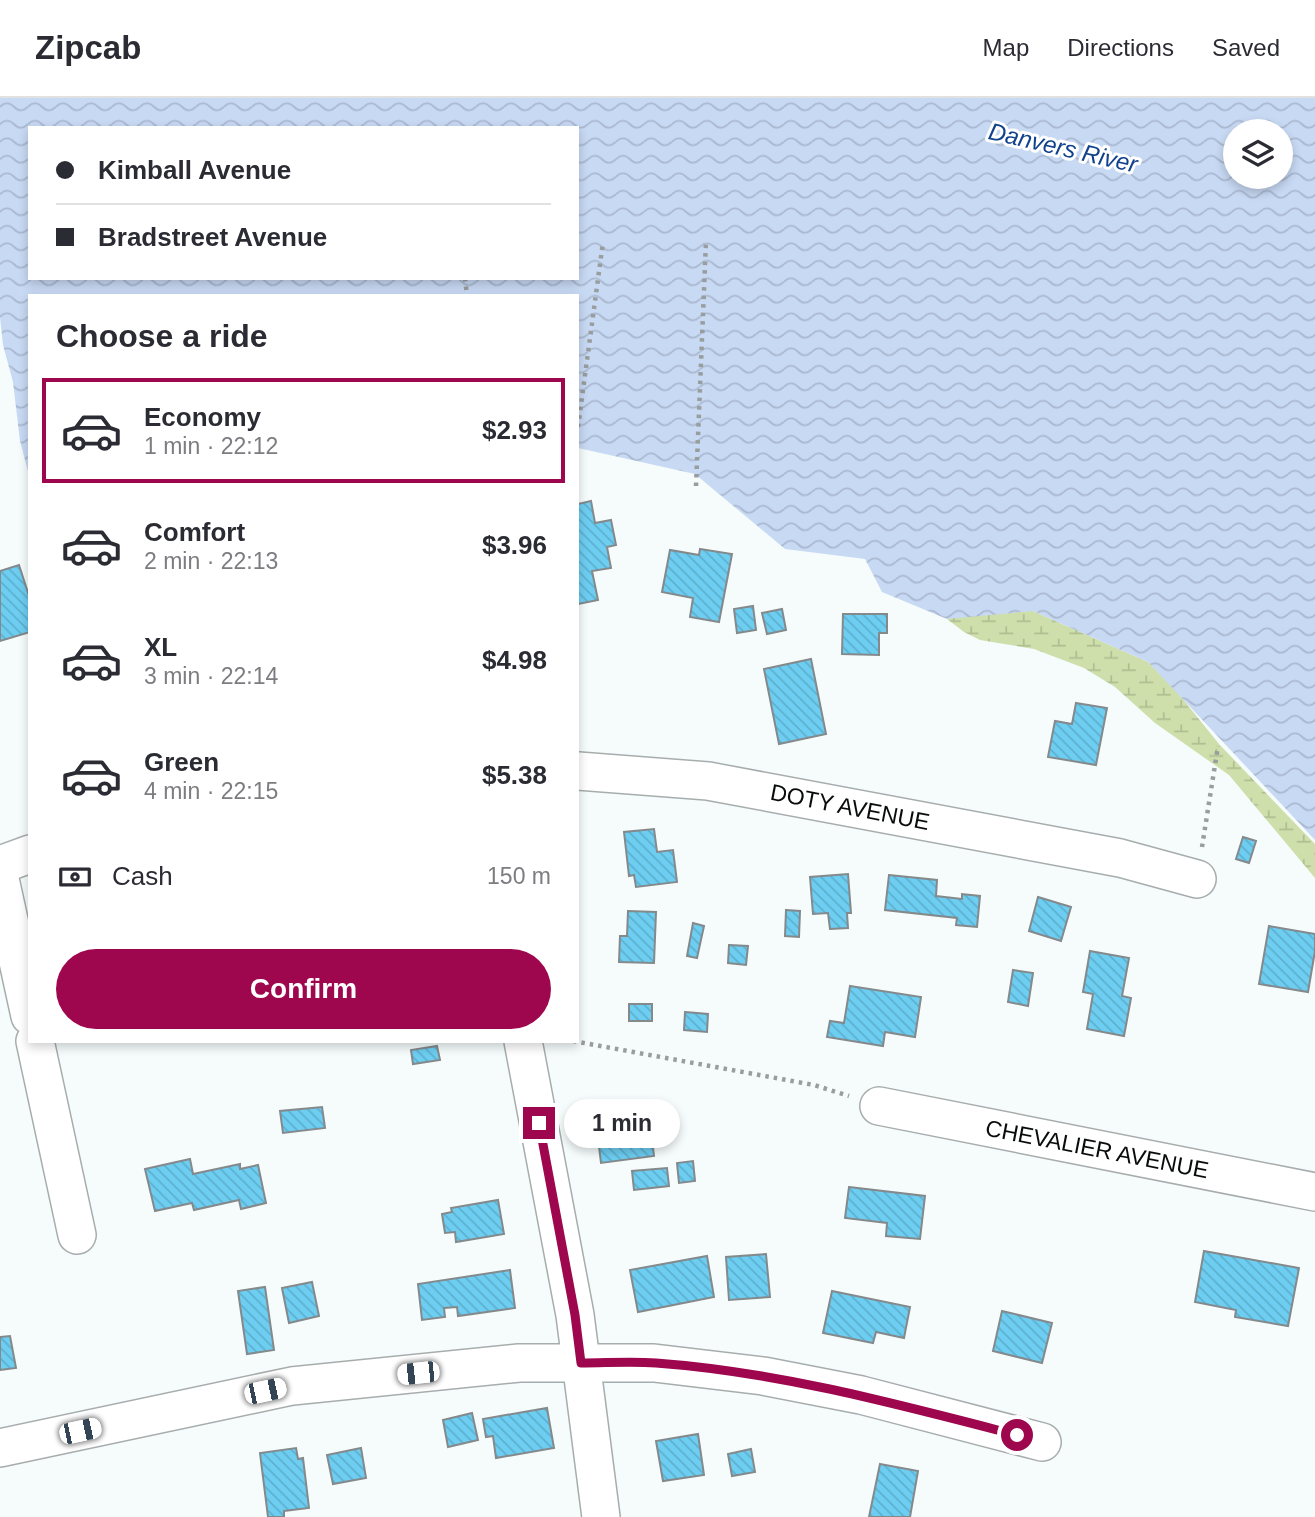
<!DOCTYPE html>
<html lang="en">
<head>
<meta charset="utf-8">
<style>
	body { margin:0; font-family:Arial,sans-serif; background:#f2f2f3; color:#2b2b33; height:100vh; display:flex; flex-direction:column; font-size:26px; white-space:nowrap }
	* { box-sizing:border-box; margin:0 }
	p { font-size:23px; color:#7c7c81 }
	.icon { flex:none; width:38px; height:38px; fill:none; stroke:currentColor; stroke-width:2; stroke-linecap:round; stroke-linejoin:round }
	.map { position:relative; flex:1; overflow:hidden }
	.panel { position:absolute; left:28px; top:196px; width:551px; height:749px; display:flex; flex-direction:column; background:#fff; border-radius:0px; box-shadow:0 4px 10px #0003 }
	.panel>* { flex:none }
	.banner { position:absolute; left:28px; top:28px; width:551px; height:154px; border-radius:0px; box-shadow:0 4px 10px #0003; display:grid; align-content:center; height:154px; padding:0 28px; background:#fff }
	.tools { position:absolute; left:1223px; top:21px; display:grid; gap:14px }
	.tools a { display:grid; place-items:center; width:70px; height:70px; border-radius:50%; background:#fff; box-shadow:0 4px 10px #0003; font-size:35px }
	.end { position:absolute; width:32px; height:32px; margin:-16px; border:9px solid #9e064e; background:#fff; box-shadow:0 0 0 4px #fff }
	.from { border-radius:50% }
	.bubble { position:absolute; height:49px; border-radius:24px; background:#fff; box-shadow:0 4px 10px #0003; font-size:23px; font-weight:700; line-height:49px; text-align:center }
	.car { position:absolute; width:21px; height:42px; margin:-21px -10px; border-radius:9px; box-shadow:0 0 5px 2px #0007; background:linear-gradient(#fff 24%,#345 0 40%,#fff 0 76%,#345 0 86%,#fff 0) }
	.banner b { display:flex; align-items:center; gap:24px; height:66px; font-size:26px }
	.banner b+b { border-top:2px solid #e1e1e2 }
	.banner i { width:18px; height:18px; background:#2b2b33 }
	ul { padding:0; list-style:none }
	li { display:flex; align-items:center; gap:21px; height:105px; margin:0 14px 10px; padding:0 14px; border:4px solid transparent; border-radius:0px }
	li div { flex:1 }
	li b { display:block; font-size:26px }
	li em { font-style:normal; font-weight:700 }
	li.selected { border-color:#9e064e }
	li>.icon { width:63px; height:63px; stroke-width:1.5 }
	h2 { padding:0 28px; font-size:32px; line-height:84px }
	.pay { display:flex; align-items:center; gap:18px; height:77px; padding:0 28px; font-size:26px }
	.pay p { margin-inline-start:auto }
	.cta { display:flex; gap:14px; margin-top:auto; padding:14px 28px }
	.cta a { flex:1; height:80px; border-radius:42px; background:#9e064e; color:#fff; font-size:28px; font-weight:700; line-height:80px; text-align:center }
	header { display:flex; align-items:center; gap:42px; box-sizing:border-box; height:98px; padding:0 35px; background:#fff; border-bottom:2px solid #e1e1e2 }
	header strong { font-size:33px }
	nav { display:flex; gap:38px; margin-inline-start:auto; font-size:24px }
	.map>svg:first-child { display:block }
	.wetland { fill:url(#wetland-marsh) }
	.water { fill:url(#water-waves); fill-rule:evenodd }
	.building { fill:url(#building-back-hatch); stroke:#84898c; stroke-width:2 }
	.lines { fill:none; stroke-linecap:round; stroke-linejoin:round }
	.street-casing { stroke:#a7adad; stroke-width:40 }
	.path { stroke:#989d9d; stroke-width:4.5; stroke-dasharray:3.5 5; stroke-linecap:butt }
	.street { stroke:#fff; stroke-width:37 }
	.route { stroke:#9e064e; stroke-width:9 }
	.labels { text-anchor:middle; stroke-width:6; stroke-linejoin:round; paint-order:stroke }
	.street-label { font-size:23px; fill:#0a0c0c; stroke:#fff }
	.water-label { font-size:24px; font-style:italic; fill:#11428d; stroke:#fff }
</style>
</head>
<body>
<header>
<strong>Zipcab</strong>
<nav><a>Map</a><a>Directions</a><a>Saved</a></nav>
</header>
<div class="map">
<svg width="1315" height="1419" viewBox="0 0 1315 1419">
	<defs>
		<pattern id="wetland-marsh" width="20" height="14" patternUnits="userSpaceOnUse" patternTransform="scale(1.75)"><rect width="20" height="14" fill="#cfdfab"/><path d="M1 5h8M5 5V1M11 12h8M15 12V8" fill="none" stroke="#b0be92"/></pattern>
		<pattern id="water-waves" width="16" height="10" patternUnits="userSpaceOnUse" patternTransform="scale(1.75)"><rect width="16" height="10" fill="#c8d9f4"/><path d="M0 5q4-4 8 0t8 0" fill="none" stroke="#aab9d0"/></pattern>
		<pattern id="building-back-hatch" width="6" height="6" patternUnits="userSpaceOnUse" patternTransform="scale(1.75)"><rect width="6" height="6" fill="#6dcef2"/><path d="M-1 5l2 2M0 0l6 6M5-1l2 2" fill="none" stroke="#5db0ce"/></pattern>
	</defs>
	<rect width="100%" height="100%" fill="#f5fcfb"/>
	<path class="wetland" d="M 962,509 L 1033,513 L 1148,564 L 1174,590 L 1219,646 L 1315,746 L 1315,780 L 1229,677 L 1155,625 L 1115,589 L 1084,570 L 1034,551 L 980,542 L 964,534 L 947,521 Z"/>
	<path class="water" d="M 0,0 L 1315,0 L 1315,742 L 1148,564 L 1033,513 L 947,521 L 882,494 L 865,461 L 785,451 L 695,376 L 578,350 L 578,198 L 30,198 L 30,381 L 20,343 L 13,284 L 3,247 L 0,219 ZM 30,30 L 578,30 L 578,180 L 30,180 ZM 1236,33 L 1281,33 L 1281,79 L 1236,79 Z"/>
	<path class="building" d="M 591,403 L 595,425 L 611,422 L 616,447 L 607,449 L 611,470 L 592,473 L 598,502 L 578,506 L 578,406 Z
		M 700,451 L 732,456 L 719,524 L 690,519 L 693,500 L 662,494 L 670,452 L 699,457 Z
		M 19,467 L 30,501 L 30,534 L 0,543 L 0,473 Z
		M 753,508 L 756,532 L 737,535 L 734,511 Z
		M 782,511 L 786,532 L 767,536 L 762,515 Z
		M 843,516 L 887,516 L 887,535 L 879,535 L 879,557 L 842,556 Z
		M 811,561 L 826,636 L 779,646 L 764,571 Z
		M 1076,605 L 1107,610 L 1096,667 L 1048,659 L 1055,623 L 1072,626 Z
		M 654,731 L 657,754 L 673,752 L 677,784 L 636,789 L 634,777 L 629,778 L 624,734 Z
		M 1243,739 L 1256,743 L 1249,765 L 1236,761 Z
		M 848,776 L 851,815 L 847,815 L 848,830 L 830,831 L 828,815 L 813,816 L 810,779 Z
		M 889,777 L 937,782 L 936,798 L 962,801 L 962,796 L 980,798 L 977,829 L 956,827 L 957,820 L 885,812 Z
		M 1038,799 L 1071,809 L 1061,843 L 1029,833 Z
		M 786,812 L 800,813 L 799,839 L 785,838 Z
		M 628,813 L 656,814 L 654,865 L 619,864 L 620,838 L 627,838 Z
		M 693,825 L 704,828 L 697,860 L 687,858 Z
		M 1269,828 L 1315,836 L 1315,853 L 1308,894 L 1259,886 Z
		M 729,847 L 748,848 L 746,867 L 728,865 Z
		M 1090,853 L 1129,860 L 1122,898 L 1131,900 L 1124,938 L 1087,931 L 1093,896 L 1083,894 Z
		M 1013,872 L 1033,875 L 1028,908 L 1008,904 Z
		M 850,888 L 921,899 L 915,939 L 885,934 L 883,948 L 827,939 L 830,923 L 844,925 Z
		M 629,906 L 652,906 L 652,923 L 629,923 Z
		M 685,914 L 708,916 L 707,934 L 684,932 Z
		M 437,948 L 440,962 L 413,966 L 411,952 Z
		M 322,1009 L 325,1030 L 283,1035 L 280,1013 Z
		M 649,1017 L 654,1058 L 601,1065 L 596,1024 Z
		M 190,1061 L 193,1076 L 240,1066 L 240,1071 L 258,1067 L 266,1105 L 241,1111 L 239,1102 L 194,1112 L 192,1105 L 155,1113 L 145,1071 Z
		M 693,1063 L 695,1083 L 679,1085 L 677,1065 Z
		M 667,1070 L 669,1088 L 634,1092 L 632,1073 Z
		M 849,1089 L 925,1098 L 920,1141 L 886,1138 L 887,1125 L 845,1120 Z
		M 498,1102 L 504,1136 L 456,1144 L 455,1134 L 445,1135 L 442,1116 L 452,1114 L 451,1110 Z
		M 1204,1153 L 1299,1170 L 1288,1228 L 1235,1219 L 1236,1212 L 1195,1204 Z
		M 766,1156 L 770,1199 L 729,1202 L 726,1159 Z
		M 707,1158 L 714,1199 L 638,1214 L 630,1172 Z
		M 510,1172 L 515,1210 L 458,1218 L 457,1209 L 444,1210 L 445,1219 L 422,1222 L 418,1186 Z
		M 312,1184 L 319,1218 L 289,1225 L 282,1190 Z
		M 265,1189 L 274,1252 L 247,1256 L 238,1193 Z
		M 832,1193 L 910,1209 L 904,1240 L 876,1234 L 873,1245 L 823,1235 Z
		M 1002,1213 L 1052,1225 L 1042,1265 L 993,1253 Z
		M 10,1238 L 16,1270 L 0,1272 L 0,1239 Z
		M 547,1310 L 554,1350 L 496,1360 L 493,1338 L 486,1339 L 483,1321 Z
		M 472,1315 L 478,1342 L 448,1349 L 443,1322 Z
		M 698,1336 L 704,1377 L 663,1383 L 656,1343 Z
		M 296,1350 L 298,1361 L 303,1360 L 309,1410 L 284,1413 L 284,1419 L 268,1419 L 260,1355 Z
		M 361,1350 L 366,1380 L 333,1386 L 327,1357 Z
		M 751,1351 L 755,1374 L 732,1378 L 728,1356 Z
		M 880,1366 L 918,1373 L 910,1419 L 869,1419 Z"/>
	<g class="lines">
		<defs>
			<path id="street" d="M 578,673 L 708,683 L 1120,760 L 1197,781
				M 0,767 L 30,756
				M 0,781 L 30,918
				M 35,943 L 77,1137
				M 523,943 L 575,1217 L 601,1419
				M 879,1008 L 1315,1094
				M 0,1350 L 292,1288 L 519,1265 L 654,1265 L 763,1278 L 861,1297 L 1042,1344"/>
		</defs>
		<use href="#street" class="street-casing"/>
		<path class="path" d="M 465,180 L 467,198
			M 578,329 L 603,144
			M 696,388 L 706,143
			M 1202,749 L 1218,648
			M 573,943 L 814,987 L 849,998"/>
		<use href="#street" class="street"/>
	</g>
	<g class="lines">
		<path class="route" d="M 539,1025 L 575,1217 L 581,1265 C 606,1265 631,1263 656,1265 C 779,1274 897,1306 1017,1337"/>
	</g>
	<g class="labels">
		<g class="street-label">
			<text transform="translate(850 709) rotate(11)" y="8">DOTY AVENUE</text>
			<text transform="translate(1097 1051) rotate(11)" y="8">CHEVALIER AVENUE</text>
		</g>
		<g class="water-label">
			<text transform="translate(1063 50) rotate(13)" y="8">Danvers River</text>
		</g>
	</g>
</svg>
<div class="tools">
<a><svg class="icon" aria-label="layers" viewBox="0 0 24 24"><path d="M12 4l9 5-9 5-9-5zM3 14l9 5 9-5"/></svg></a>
</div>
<i class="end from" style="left:1017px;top:1337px"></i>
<i class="end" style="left:539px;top:1025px"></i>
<div class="bubble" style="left:564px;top:1001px;width:116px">1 min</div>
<i class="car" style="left:418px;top:1275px;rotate:264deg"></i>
<i class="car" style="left:265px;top:1293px;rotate:78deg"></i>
<i class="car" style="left:80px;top:1333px;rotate:78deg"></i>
<div class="banner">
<b><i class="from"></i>Kimball Avenue</b>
<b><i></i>Bradstreet Avenue</b>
</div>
<section class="panel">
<h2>Choose a ride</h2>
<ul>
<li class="selected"><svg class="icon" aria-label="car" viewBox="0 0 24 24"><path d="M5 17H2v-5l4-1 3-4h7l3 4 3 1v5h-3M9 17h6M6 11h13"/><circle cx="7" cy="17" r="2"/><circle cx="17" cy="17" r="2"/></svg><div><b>Economy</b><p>1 min · 22:12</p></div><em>$2.93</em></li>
<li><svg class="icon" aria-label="car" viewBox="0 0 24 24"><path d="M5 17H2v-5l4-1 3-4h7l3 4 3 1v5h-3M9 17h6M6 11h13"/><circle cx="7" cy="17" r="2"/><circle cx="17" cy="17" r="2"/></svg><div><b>Comfort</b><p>2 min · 22:13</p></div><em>$3.96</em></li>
<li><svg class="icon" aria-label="car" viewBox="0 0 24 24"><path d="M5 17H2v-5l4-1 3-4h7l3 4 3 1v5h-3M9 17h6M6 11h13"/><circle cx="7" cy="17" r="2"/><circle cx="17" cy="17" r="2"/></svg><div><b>XL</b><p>3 min · 22:14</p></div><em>$4.98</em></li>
<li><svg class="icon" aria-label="car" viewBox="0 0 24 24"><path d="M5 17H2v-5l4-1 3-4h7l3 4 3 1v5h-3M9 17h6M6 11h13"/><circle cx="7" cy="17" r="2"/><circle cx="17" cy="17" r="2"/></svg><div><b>Green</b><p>4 min · 22:15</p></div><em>$5.38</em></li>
</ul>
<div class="pay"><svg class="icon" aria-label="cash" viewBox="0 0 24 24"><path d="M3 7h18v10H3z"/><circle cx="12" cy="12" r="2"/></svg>Cash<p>150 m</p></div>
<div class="cta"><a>Confirm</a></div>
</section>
</div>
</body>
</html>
